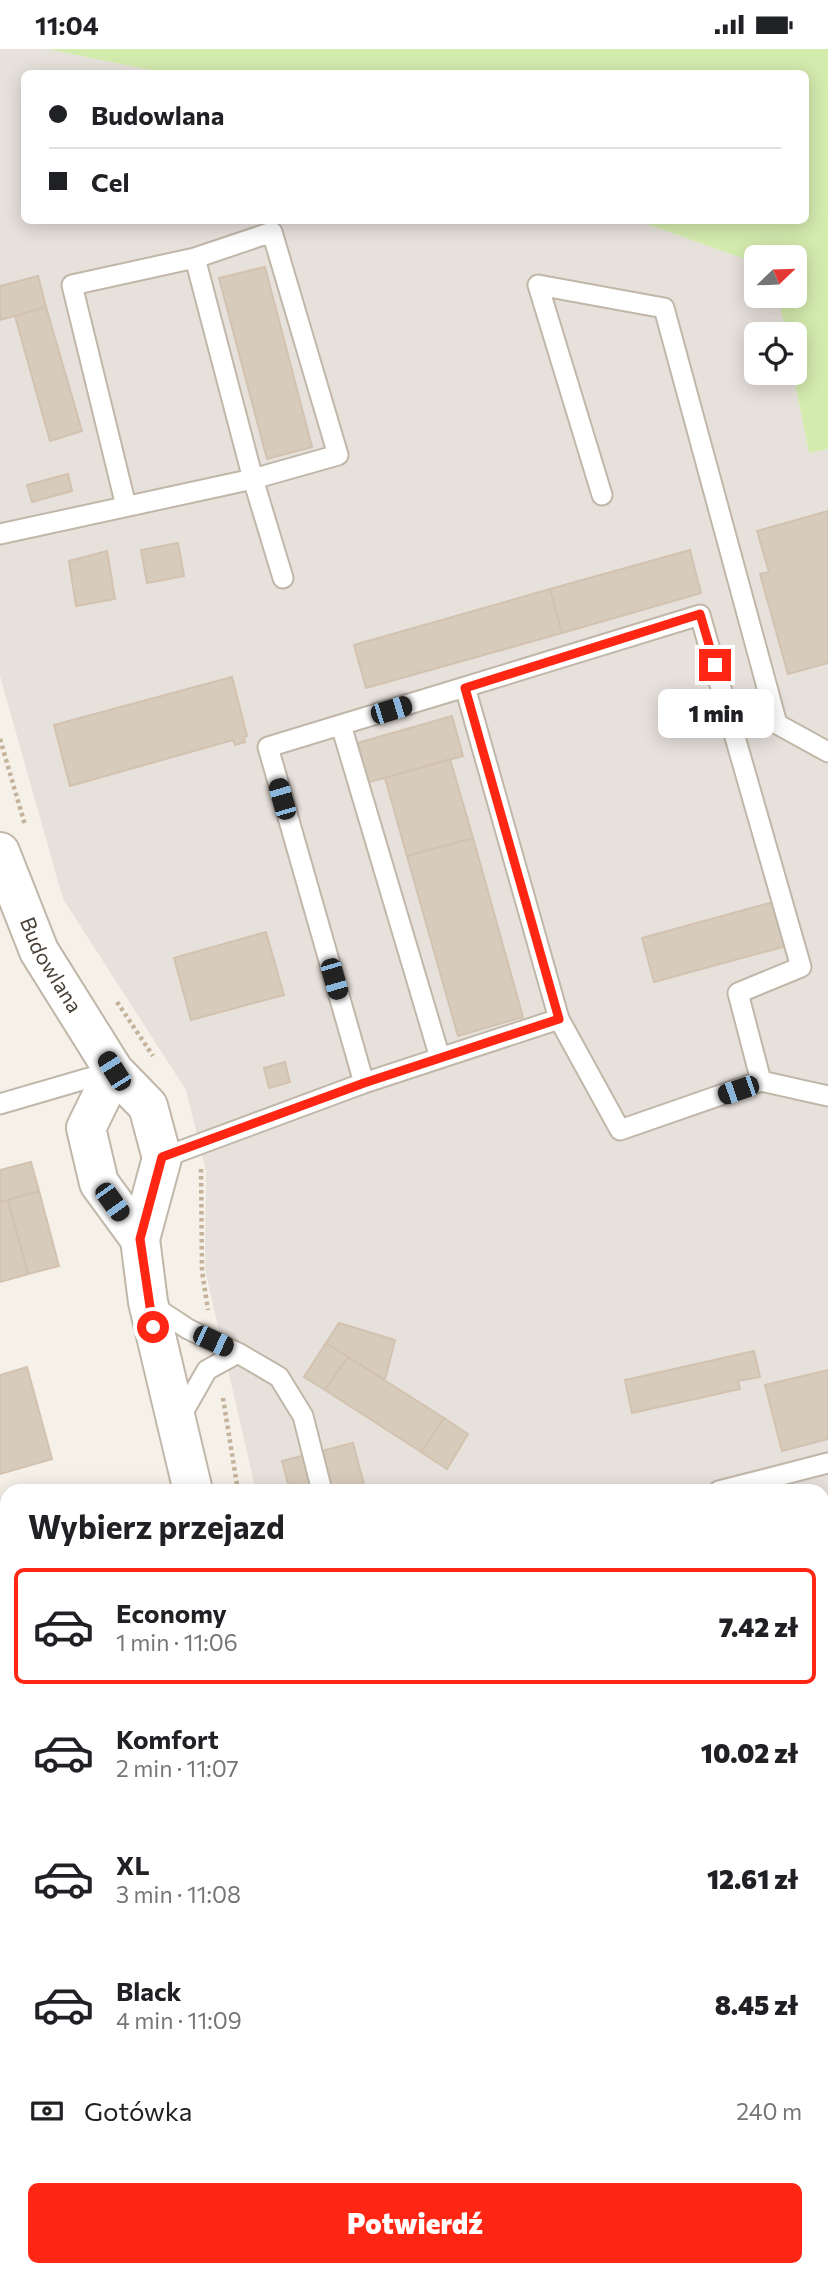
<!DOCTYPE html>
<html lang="pl">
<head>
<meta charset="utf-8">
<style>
	body { margin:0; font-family:Commissioner,sans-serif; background:#f2f2f2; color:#202124; height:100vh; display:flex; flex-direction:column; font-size:26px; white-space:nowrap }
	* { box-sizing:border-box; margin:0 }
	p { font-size:23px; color:#757577 }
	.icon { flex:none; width:38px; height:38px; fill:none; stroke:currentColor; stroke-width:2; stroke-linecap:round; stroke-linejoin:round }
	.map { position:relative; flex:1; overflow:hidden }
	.drawer { position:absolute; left:0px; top:1435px; width:830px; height:793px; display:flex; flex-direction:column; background:#fff; border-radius:21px 21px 0 0; box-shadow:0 4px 18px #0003 }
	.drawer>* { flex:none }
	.top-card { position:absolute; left:21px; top:21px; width:788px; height:154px; border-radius:10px; box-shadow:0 4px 18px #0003; display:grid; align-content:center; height:154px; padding:0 28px; background:#fff }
	.needle { width:46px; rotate:67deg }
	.buttons { position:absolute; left:744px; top:196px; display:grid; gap:14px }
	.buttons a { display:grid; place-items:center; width:63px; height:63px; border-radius:10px; background:#fff; box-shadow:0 4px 18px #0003; font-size:35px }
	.end { position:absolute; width:32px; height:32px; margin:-16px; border:9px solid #ff2714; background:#fff; box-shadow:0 0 0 4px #fff }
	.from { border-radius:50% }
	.bubble { position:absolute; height:49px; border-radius:10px; background:#fff; box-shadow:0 4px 18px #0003; font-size:23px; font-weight:800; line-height:49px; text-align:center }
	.car { position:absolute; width:21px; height:42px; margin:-21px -10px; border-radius:9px; box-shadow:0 0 5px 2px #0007; background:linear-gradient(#222 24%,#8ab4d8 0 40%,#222 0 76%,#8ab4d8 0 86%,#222 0) }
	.top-card b { display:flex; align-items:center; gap:24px; height:66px; font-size:26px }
	.top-card b+b { border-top:2px solid #e0e0e0 }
	.top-card i { width:18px; height:18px; background:#202124 }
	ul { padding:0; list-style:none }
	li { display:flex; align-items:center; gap:21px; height:116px; margin:0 14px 10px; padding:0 14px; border:4px solid transparent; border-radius:10px }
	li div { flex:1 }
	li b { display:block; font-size:26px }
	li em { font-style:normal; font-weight:800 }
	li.on { border-color:#ff2714 }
	li>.icon { width:63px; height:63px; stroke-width:1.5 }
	h2 { padding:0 28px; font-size:32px; line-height:84px }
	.pay { display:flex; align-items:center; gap:18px; height:77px; padding:0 28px; font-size:26px }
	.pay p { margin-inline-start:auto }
	.button { display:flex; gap:14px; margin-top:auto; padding:14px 28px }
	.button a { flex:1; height:80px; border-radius:10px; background:#ff2714; color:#fff; font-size:28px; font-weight:800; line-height:80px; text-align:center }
	.status { display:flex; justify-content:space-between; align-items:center; height:49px; padding:0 35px; background:#fff; direction:ltr }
	.status svg { height:19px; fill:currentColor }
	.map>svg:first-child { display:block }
	.industrial { fill:#e7e1dc }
	.green { fill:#d4ebae }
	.building { fill:#d7cbbc; stroke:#d2c2af; stroke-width:2 }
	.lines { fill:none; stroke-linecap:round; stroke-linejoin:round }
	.lane-casing { stroke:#c1b7a9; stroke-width:23 }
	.street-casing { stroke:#c1b7a9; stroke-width:42 }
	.secondary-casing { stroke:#d8c195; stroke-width:42 }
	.path { stroke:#c4b29a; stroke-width:4.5; stroke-dasharray:3.5 3.5; stroke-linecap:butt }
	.lane { stroke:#fff; stroke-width:19 }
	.street { stroke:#fff; stroke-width:38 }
	.secondary { stroke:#ffeec7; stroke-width:38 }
	.route { stroke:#ff2714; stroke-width:9 }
	.labels { text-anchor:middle; stroke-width:7; stroke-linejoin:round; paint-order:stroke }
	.street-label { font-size:21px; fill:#494036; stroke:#fff }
</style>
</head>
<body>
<div class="status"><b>11:04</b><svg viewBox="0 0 49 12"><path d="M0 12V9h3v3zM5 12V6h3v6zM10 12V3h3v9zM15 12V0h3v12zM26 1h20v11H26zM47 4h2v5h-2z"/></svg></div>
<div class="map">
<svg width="828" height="2227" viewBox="0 0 828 2227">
	<rect width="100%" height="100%" fill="#f5f0e8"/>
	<path class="industrial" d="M 0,0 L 47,0 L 165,24 L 24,24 L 24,172 L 638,172 L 756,214 L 756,247 L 778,247 L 786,285 L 756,285 L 756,324 L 793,324 L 809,404 L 828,400 L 828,1548 L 823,1549 L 822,1442 L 256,1442 L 205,1221 L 206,1122 L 186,1041 L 63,850 L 0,627 Z"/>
	<path class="green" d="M 47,0 L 828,0 L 828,400 L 809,404 L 793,324 L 794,285 L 786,285 L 778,247 L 794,247 L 794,208 L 756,208 L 756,214 L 638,172 L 805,172 L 805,24 L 165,24 Z"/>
	<path class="building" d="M 265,218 L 312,398 L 267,410 L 219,229 Z
		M 38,227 L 46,258 L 0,271 L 0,237 Z
		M 46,258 L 82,382 L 50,392 L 15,267 Z
		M 68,425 L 72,442 L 32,453 L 27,436 Z
		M 828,462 L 828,614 L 788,625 L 760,525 L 769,523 L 757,482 Z
		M 178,494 L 184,527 L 147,534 L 141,501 Z
		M 690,501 L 701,544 L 562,584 L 550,540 Z
		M 107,502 L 115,550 L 76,557 L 69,512 Z
		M 550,540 L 562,584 L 366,639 L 354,596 Z
		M 232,628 L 247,687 L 244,688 L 245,693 L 235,696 L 233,691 L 70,737 L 54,676 Z
		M 452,667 L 463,707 L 366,734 L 354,695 Z
		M 450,710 L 473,789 L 407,807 L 385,729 Z
		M 473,789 L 523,968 L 458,987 L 407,807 Z
		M 777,852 L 790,896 L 654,933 L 642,889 Z
		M 266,883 L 284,946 L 191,971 L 174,909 Z
		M 285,1013 L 290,1033 L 269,1039 L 264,1019 Z
		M 31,1113 L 39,1142 L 0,1153 L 0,1121 Z
		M 39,1142 L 59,1217 L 28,1225 L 8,1151 Z
		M 8,1151 L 28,1225 L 0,1233 L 0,1153 Z
		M 339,1274 L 395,1291 L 385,1331 L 326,1294 Z
		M 326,1294 L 348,1308 L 325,1341 L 304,1328 Z
		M 754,1302 L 760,1328 L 738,1332 L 740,1340 L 632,1364 L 625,1331 Z
		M 348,1308 L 444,1369 L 421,1403 L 325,1341 Z
		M 27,1318 L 52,1410 L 0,1425 L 0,1326 Z
		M 828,1321 L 828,1390 L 782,1402 L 765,1336 Z
		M 444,1369 L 468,1385 L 447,1420 L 421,1403 Z
		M 353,1394 L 365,1439 L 290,1442 L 282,1412 Z
		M 7,1509 L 7,1682 L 0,1684 L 0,1511 Z
		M 823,1668 L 828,1692 L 828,2227 L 747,2227 L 746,2221 L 822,2221 Z
		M 7,1986 L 7,2054 L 0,2055 L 0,1987 Z
		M 432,2221 L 499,2221 L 500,2227 L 434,2227 Z
		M 597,2221 L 680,2221 L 681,2227 L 598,2227 Z"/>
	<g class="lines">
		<defs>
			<path id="lane" d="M 195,209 L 272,183 L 338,406 L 253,430 L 283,529
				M 602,446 L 538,236 L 664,259 L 777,675 L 828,703
				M 0,485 L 253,430 L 195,209 L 72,236 L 126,457
				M 465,638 L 700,566 L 801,918 L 738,944 L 761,1032 L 620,1081 L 559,970
				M 341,676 L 440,1009
				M 761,1032 L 828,1047
				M 0,1055 L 113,1022
				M 162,1109 L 364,1034 L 268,698 L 465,638 L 559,970 L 364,1034
				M 150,1255 L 188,1280 L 238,1304 L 279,1328 L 303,1367 L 322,1442
				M 178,1372 L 207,1321 L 238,1304
				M 719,1442 L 828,1414
				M 822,1597 L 828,1604
				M 822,1637 L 828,1636
				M 0,1853 L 7,1851
				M 0,2220 L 7,2219
				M 545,2221 L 547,2227
				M 716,2221 L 717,2227"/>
			<g id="street">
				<path id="s1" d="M 0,803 L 39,902 L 114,1022 L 148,1057 L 162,1109 L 140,1190 L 148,1253 L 193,1442"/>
				<path d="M 114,1022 L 86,1079 L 99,1134 L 140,1190"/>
			</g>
			<path id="secondary" d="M 822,1573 L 828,1572
				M 0,1777 L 7,1775
				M 360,2221 L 361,2227"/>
		</defs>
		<use href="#lane" class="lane-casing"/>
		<use href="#street" class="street-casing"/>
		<use href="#secondary" class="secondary-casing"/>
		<path class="path" d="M 0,690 L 25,776
			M 117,953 L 153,1007
			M 201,1120 L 202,1222 L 208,1261
			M 223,1349 L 238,1442"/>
		<use href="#lane" class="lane"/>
		<use href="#street" class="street"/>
		<use href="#secondary" class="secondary"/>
	</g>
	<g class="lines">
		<path class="route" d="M 153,1278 L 140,1190 L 162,1108 L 364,1034 L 559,970 L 465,639 L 700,565 L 715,616"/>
	</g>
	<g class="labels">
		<g class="street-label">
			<text dy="7" stroke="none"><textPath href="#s1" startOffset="124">Budowlana</textPath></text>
		</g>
	</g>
</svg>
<div class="buttons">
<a><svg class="needle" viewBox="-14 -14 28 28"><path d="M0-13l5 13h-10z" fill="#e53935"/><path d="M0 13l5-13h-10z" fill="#757577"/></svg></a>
<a><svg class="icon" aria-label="locate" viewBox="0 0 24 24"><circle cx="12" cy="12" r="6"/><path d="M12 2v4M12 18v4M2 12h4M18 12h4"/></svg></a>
</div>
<i class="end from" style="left:153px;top:1278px"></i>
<i class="end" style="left:715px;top:616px"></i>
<div class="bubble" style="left:658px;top:640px;width:116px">1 min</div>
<i class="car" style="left:391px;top:661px;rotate:73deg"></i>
<i class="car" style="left:282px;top:750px;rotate:344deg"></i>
<i class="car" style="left:334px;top:930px;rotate:164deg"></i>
<i class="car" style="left:114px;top:1022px;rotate:328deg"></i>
<i class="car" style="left:738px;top:1041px;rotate:251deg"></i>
<i class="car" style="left:112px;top:1153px;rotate:144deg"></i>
<i class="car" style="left:213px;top:1292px;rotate:115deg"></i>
<div class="top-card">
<b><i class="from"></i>Budowlana</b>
<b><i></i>Cel</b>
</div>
<section class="drawer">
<h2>Wybierz przejazd</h2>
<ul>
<li class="on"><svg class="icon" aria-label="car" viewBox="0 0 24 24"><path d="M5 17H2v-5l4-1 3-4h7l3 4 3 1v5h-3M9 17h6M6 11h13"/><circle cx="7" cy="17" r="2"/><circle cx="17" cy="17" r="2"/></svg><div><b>Economy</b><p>1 min · 11:06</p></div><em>7.42 zł</em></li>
<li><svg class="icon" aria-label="car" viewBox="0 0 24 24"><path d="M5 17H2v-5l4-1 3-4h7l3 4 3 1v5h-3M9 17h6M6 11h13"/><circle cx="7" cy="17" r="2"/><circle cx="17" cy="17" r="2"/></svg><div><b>Komfort</b><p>2 min · 11:07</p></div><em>10.02 zł</em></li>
<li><svg class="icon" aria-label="car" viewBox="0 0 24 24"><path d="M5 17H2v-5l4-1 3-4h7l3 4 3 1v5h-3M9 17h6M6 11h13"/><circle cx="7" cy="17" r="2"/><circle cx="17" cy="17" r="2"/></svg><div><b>XL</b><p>3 min · 11:08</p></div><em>12.61 zł</em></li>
<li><svg class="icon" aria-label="car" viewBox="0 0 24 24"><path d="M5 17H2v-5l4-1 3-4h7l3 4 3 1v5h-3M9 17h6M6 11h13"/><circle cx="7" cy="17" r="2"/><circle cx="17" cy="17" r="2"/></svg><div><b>Black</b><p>4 min · 11:09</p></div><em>8.45 zł</em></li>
</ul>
<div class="pay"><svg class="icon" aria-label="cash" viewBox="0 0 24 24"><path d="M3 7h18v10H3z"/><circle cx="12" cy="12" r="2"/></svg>Gotówka<p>240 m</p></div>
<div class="button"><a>Potwierdź</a></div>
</section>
</div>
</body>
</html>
